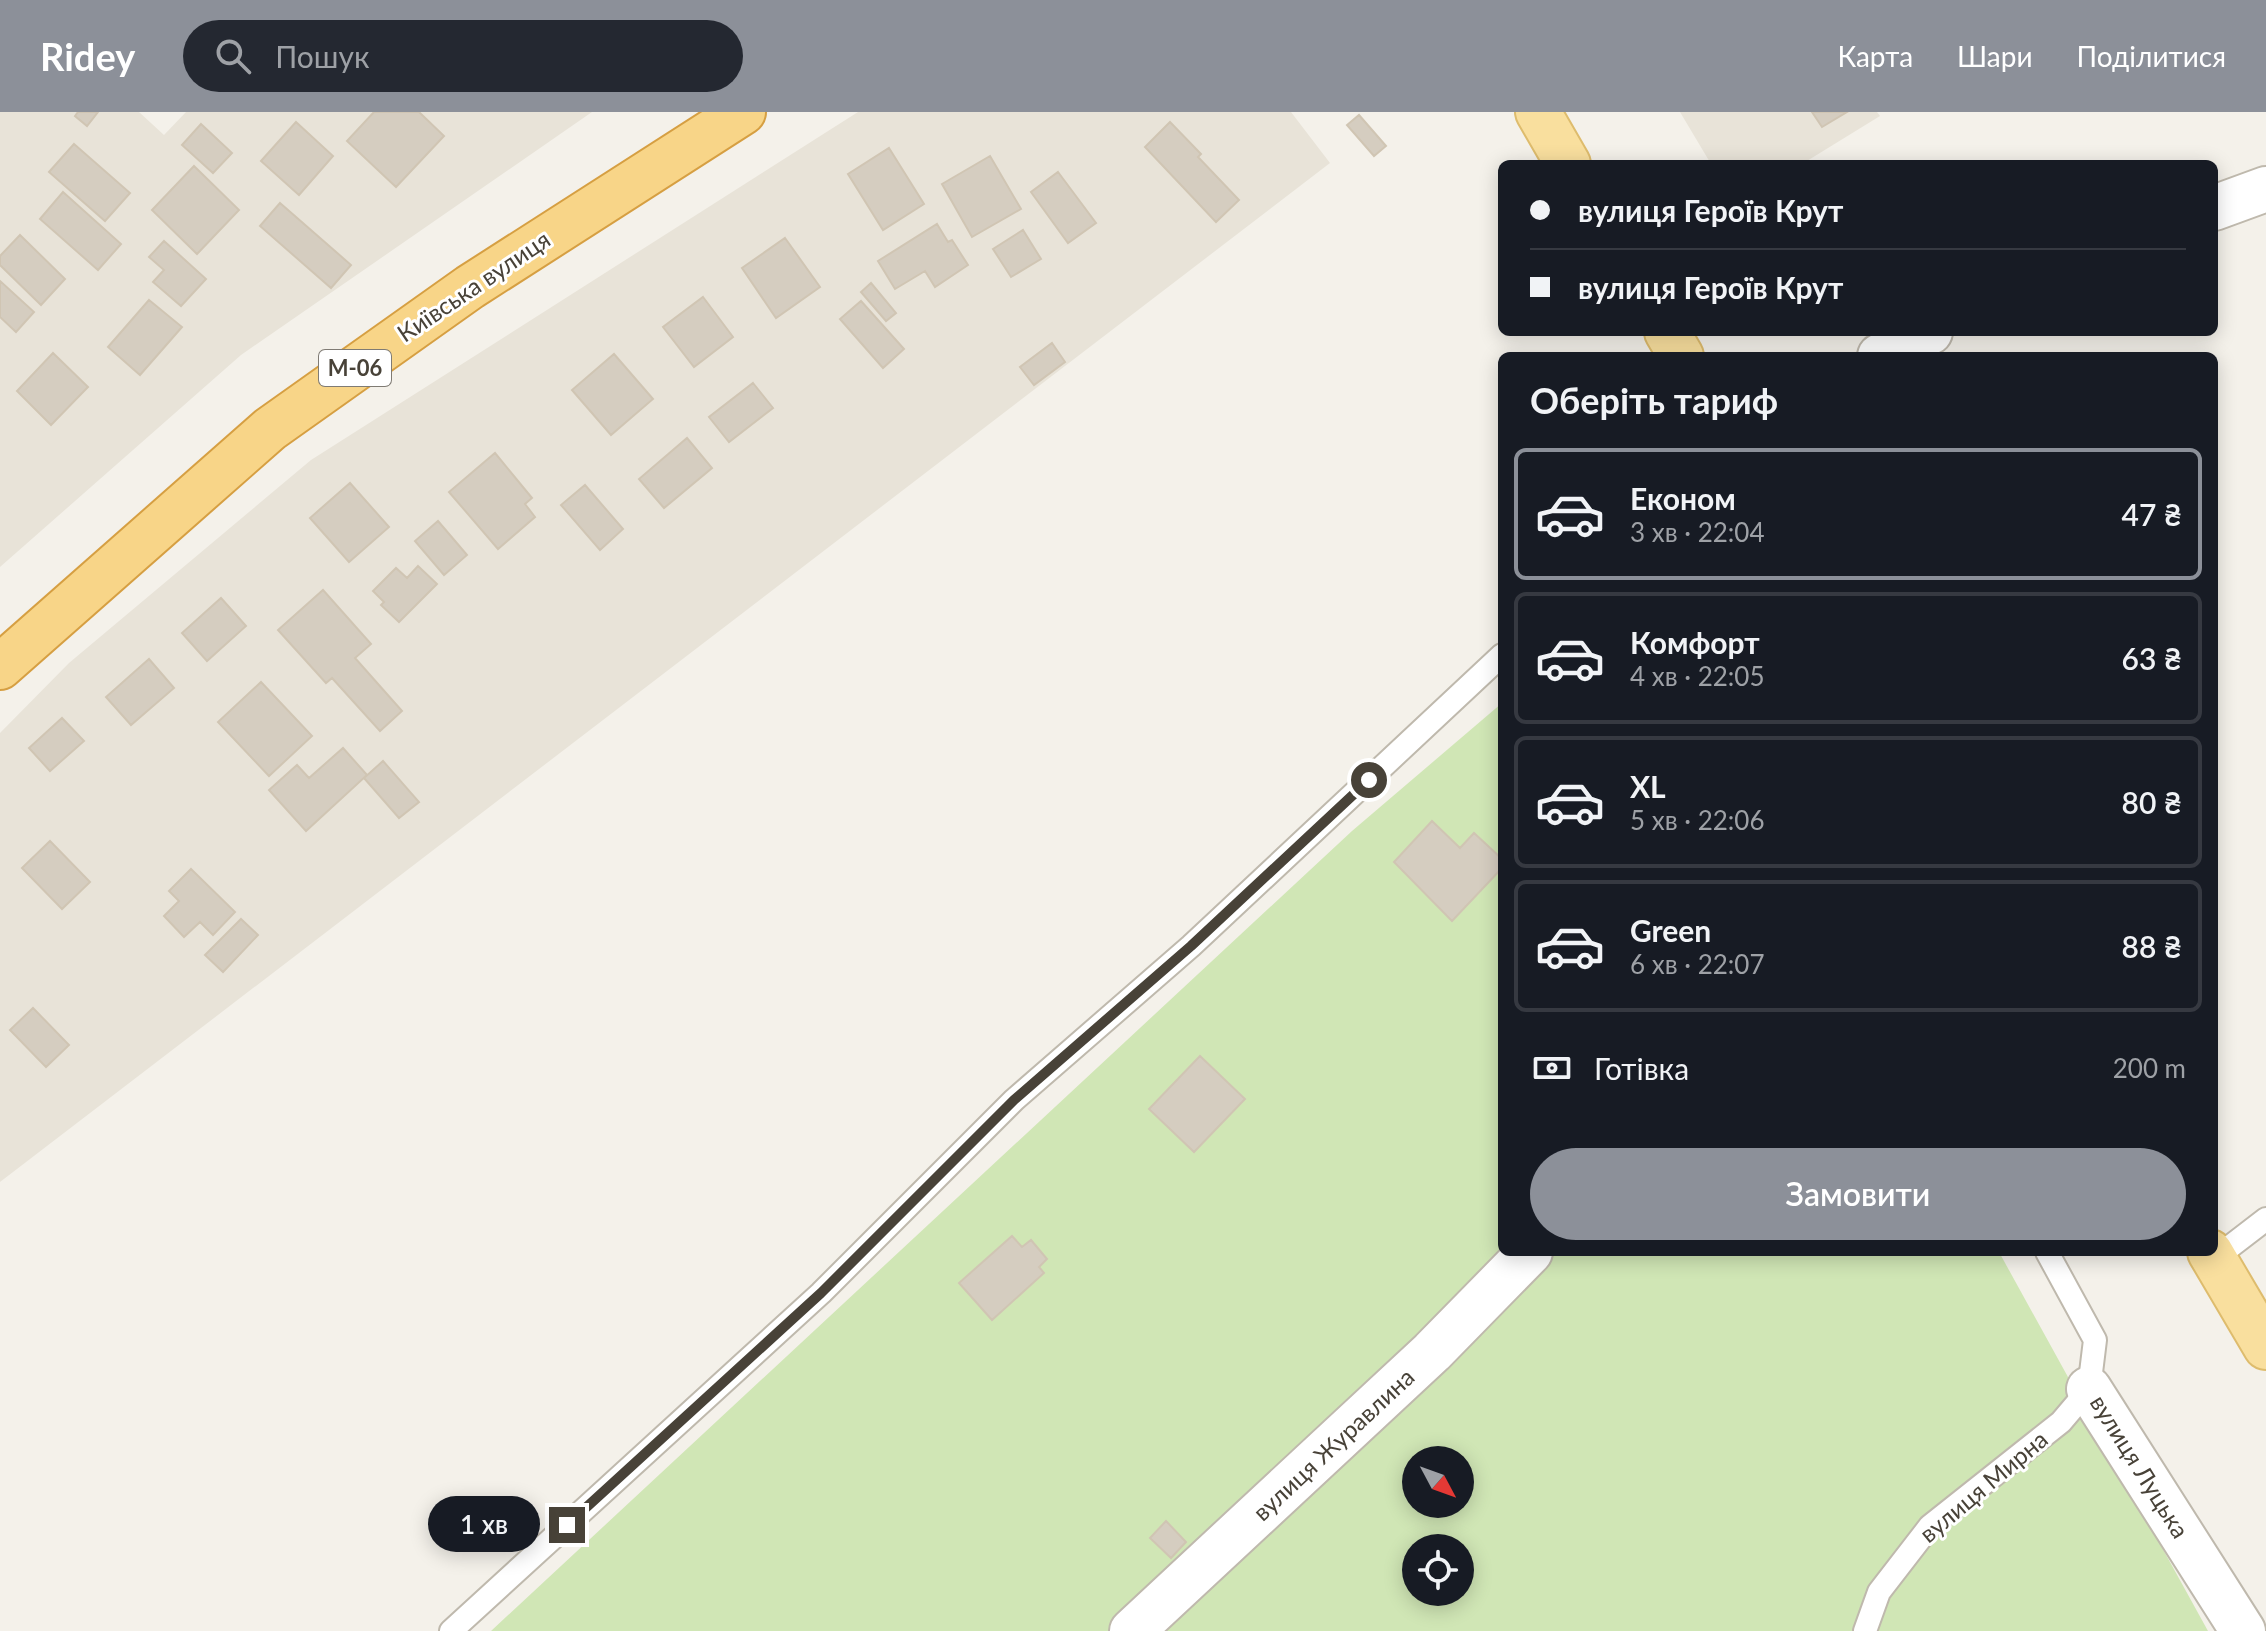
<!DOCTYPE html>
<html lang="uk">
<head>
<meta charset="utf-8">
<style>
	body { margin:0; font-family:Lato,sans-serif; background:#242831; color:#f1f3f6; height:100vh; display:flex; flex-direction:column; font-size:30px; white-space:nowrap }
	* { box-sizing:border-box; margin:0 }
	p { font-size:26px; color:#9ea1a6 }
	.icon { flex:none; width:44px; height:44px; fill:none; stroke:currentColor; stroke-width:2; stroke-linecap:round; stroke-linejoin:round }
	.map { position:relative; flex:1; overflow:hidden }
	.panel { position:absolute; left:1498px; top:240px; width:720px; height:904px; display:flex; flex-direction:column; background:#171b24; border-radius:12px; box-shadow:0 4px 20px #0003 }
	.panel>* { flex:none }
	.banner { position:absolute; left:1498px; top:48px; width:720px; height:176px; border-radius:12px; box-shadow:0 4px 20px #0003; display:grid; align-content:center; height:176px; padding:0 32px; background:#171b24 }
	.needle { width:52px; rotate:131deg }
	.tools { position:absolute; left:1402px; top:1334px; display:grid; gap:16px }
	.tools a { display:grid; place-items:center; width:72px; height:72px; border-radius:50%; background:#171b24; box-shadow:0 4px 20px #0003; font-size:40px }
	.end { position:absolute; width:36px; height:36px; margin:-18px; border:10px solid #484238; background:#fff; box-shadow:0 0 0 4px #fff }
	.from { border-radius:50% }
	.bubble { position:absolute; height:56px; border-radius:28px; background:#171b24; box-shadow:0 4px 20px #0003; font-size:26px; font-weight:600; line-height:56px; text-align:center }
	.banner b { display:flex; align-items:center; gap:28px; height:76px; font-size:30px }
	.banner b+b { border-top:2px solid #363941 }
	.banner i { width:20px; height:20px; background:#f1f3f6 }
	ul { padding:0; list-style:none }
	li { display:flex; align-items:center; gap:24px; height:132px; margin:0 16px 12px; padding:0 16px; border:4px solid #363941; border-radius:12px }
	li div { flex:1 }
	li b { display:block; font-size:30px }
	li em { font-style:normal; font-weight:600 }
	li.selected { border-color:#8c9099 }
	li>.icon { width:72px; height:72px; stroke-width:1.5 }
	h2 { padding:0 32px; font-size:36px; line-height:96px }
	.pay { display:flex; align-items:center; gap:20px; height:88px; padding:0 32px; font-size:30px }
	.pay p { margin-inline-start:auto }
	.button { display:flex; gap:16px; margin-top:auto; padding:16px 32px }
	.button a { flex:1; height:92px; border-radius:48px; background:#8c9099; color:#fff; font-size:32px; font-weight:600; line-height:92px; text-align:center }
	header { display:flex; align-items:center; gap:48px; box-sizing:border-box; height:112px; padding:0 40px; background:#8c9099; color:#fff }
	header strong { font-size:38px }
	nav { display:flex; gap:44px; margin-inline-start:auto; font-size:28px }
	.search { width:560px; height:72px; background:#242831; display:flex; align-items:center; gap:20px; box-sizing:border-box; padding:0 28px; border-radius:44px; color:#9ea1a6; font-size:30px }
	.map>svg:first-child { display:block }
	.residential { fill:#e8e3d8 }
	.green { fill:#d0e6b5; fill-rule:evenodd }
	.building { fill:#d5cdc0; stroke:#d0c5b3; stroke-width:2 }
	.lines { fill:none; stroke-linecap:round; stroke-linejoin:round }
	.service-casing { stroke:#bfb9ad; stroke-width:26 }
	.minor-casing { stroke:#bfb9ad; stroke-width:48 }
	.primary-casing { stroke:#debc6d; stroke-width:48 }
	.trunk-casing { stroke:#d69f42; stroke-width:48 }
	.service { stroke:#fff; stroke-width:22 }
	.minor { stroke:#fff; stroke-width:44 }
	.primary { stroke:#f9df9e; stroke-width:44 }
	.trunk { stroke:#f8d588; stroke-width:44 }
	.route { stroke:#484238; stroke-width:10 }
	.labels { text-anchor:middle; stroke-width:6; stroke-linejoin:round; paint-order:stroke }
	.shield { fill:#fff; stroke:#7f7b74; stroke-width:2 }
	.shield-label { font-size:22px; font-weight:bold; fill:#484238 }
	.street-label { font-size:24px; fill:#484238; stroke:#fff }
</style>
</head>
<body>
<header>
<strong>Ridey</strong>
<div class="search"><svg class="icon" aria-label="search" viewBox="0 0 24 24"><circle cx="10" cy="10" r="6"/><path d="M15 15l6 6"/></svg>Пошук</div>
<nav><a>Карта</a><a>Шари</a><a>Поділитися</a></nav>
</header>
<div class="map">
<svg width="2266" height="1519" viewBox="0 0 2266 1519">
	<rect width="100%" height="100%" fill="#f4f1ea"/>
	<path class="residential" d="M 0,0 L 139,0 L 164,23 L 186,0 L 592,0 L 241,243 L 0,455 Z
		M 858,0 L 1291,0 L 1330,51 L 0,1070 L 0,621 L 69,551 L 311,348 Z
		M 1680,0 L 1877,0 L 1880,4 L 1802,52 L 1711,52 Z"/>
	<path class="green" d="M 1502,591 L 1502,1140 L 1999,1140 L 2208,1519 L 491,1519 L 1352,719 ZM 1416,1348 L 1460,1348 L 1460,1392 L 1416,1392 ZM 1416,1436 L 1460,1436 L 1460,1480 L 1416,1480 Z"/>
	<path class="building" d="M 78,0 L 98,0 L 87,14 L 75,4 Z
		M 374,0 L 419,0 L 444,24 L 396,75 L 347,29 Z
		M 1812,0 L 1847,0 L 1822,15 Z
		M 1359,3 L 1386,34 L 1374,44 L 1347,13 Z
		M 296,10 L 333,44 L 299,83 L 261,49 Z
		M 1170,10 L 1201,42 L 1198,45 L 1239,88 L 1216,110 L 1145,35 Z
		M 201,12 L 232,41 L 213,61 L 182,33 Z
		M 74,32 L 130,81 L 105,109 L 49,60 Z
		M 889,36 L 924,92 L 883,118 L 848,62 Z
		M 990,44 L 1021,97 L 972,125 L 942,72 Z
		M 194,54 L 239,98 L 197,142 L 152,98 Z
		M 1058,60 L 1096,111 L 1068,131 L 1031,80 Z
		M 63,80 L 121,132 L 98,158 L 40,107 Z
		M 280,91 L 351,153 L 331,176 L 260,114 Z
		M 937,112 L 948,130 L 952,128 L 968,153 L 935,175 L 925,159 L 895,177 L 878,149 Z
		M 1023,118 L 1041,147 L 1011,165 L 993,137 Z
		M 20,123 L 65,167 L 41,193 L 0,153 L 0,144 Z
		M 785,126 L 820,175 L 776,206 L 742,156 Z
		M 164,129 L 206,167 L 181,194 L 153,170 L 164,158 L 149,145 Z
		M 0,169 L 34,200 L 16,220 L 0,205 Z
		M 871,171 L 896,201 L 886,209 L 861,180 Z
		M 703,185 L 733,225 L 694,255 L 663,215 Z
		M 149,188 L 182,215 L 140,263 L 108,235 Z
		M 861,189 L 904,237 L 883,256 L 840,207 Z
		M 1052,231 L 1065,250 L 1034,273 L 1020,255 Z
		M 53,241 L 88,275 L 51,313 L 17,279 Z
		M 614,242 L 653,287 L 611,323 L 572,278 Z
		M 753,271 L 773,296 L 729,330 L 709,305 Z
		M 687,326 L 712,356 L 664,396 L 639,367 Z
		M 495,341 L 532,386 L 525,392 L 535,405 L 498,437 L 449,380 Z
		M 350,371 L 389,415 L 349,450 L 310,406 Z
		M 585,373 L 623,417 L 600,438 L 561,393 Z
		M 438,409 L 467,443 L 444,463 L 415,429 Z
		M 418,454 L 437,472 L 399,510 L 381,493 L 384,490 L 373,479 L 396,456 L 407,466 Z
		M 323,478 L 371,532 L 355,546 L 402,599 L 380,619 L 332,566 L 326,571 L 278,518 Z
		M 221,486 L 246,514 L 207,549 L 182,521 Z
		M 149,547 L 174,576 L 131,613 L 106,585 Z
		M 261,570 L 312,624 L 269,664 L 218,610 Z
		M 62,606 L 84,629 L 50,659 L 29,636 Z
		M 343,636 L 367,663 L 306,719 L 269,678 L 297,653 L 309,666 Z
		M 383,649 L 419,690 L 399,706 L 364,666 Z
		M 1432,709 L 1460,736 L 1474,721 L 1502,747 L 1502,756 L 1452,809 L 1394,750 Z
		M 50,729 L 90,770 L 62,797 L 22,756 Z
		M 191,757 L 235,800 L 213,823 L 200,810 L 184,825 L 164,804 L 179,789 L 169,779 Z
		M 241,807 L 258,823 L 223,860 L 205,843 Z
		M 33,896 L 69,933 L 46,955 L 10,918 Z
		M 1200,944 L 1245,987 L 1194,1040 L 1149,997 Z
		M 1012,1124 L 1022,1135 L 1031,1128 L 1047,1147 L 1039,1155 L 1044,1161 L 992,1208 L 959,1171 Z
		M 1166,1409 L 1186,1430 L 1171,1446 L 1150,1426 Z"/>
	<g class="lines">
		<defs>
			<path id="service" d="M 2214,1147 L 2266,1107
				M 451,1519 L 821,1181 L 1014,988 L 1191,834 L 1502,543
				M 1865,1519 L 1879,1480 L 1930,1414 L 2061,1310 L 2089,1277 L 2095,1228 L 2047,1140"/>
			<path id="minor" d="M 2214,96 L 2266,77
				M 1880,244 L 1930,220
				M 2089,1277 L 2243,1519
				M 1132,1519 L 1432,1240 L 1530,1140"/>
			<path id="primary" d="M 1538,0 L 1568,52
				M 1667,220 L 1681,244
				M 2210,1140 L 2266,1235"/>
			<path id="trunk" d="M 0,555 L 270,317 L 470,175 L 743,0"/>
		</defs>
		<use href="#service" class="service-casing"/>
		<use href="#minor" class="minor-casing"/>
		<use href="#primary" class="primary-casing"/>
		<use href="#trunk" class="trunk-casing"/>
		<use href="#service" class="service"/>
		<use href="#minor" class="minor"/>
		<use href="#primary" class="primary"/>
		<use href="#trunk" class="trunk"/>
	</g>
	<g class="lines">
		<path class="route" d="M 567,1413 L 821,1181 L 1014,988 L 1191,834 L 1369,668"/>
	</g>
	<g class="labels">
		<rect class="shield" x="319" y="238" width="72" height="36" rx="6"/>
		<g class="shield-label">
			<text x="355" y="264">М-06</text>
		</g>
		<g class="street-label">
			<text transform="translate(474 175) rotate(-34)" y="8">Київська вулиця</text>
			<text transform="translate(1334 1333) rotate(-43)" y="8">вулиця Журавлина</text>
			<text transform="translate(2139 1355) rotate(58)" y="8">вулиця Луцька</text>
			<text transform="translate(1984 1375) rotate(-40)" y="8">вулиця Мирна</text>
		</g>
	</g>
</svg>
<div class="tools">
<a><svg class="needle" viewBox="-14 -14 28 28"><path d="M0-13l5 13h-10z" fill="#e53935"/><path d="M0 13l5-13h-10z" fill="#9ea1a6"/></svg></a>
<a><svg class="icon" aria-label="locate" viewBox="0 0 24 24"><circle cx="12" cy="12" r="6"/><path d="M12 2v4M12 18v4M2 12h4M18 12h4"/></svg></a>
</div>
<i class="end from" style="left:1369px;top:668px"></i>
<i class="end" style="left:567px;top:1413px"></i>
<div class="bubble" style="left:428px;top:1384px;width:112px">1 хв</div>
<div class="banner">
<b><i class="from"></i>вулиця Героїв Крут</b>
<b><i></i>вулиця Героїв Крут</b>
</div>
<section class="panel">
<h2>Оберіть тариф</h2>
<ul>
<li class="selected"><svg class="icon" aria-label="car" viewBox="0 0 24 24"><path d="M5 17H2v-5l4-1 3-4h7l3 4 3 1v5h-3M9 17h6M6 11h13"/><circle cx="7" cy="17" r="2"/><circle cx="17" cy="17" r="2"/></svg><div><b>Економ</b><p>3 хв · 22:04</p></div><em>47 ₴</em></li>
<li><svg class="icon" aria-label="car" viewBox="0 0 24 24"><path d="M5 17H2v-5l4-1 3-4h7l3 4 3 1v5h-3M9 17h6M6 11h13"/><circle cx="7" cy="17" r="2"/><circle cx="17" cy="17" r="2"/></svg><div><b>Комфорт</b><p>4 хв · 22:05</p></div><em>63 ₴</em></li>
<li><svg class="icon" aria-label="car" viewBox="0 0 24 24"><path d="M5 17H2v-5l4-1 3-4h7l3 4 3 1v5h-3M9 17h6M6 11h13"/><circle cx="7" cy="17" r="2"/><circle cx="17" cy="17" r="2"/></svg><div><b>XL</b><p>5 хв · 22:06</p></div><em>80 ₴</em></li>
<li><svg class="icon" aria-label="car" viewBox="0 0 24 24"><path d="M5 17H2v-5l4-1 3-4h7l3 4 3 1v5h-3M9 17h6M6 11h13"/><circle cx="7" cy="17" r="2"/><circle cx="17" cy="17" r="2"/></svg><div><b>Green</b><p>6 хв · 22:07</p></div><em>88 ₴</em></li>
</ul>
<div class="pay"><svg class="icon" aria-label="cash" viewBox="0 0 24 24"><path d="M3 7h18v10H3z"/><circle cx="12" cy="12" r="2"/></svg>Готівка<p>200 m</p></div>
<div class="button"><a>Замовити</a></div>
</section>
</div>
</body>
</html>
